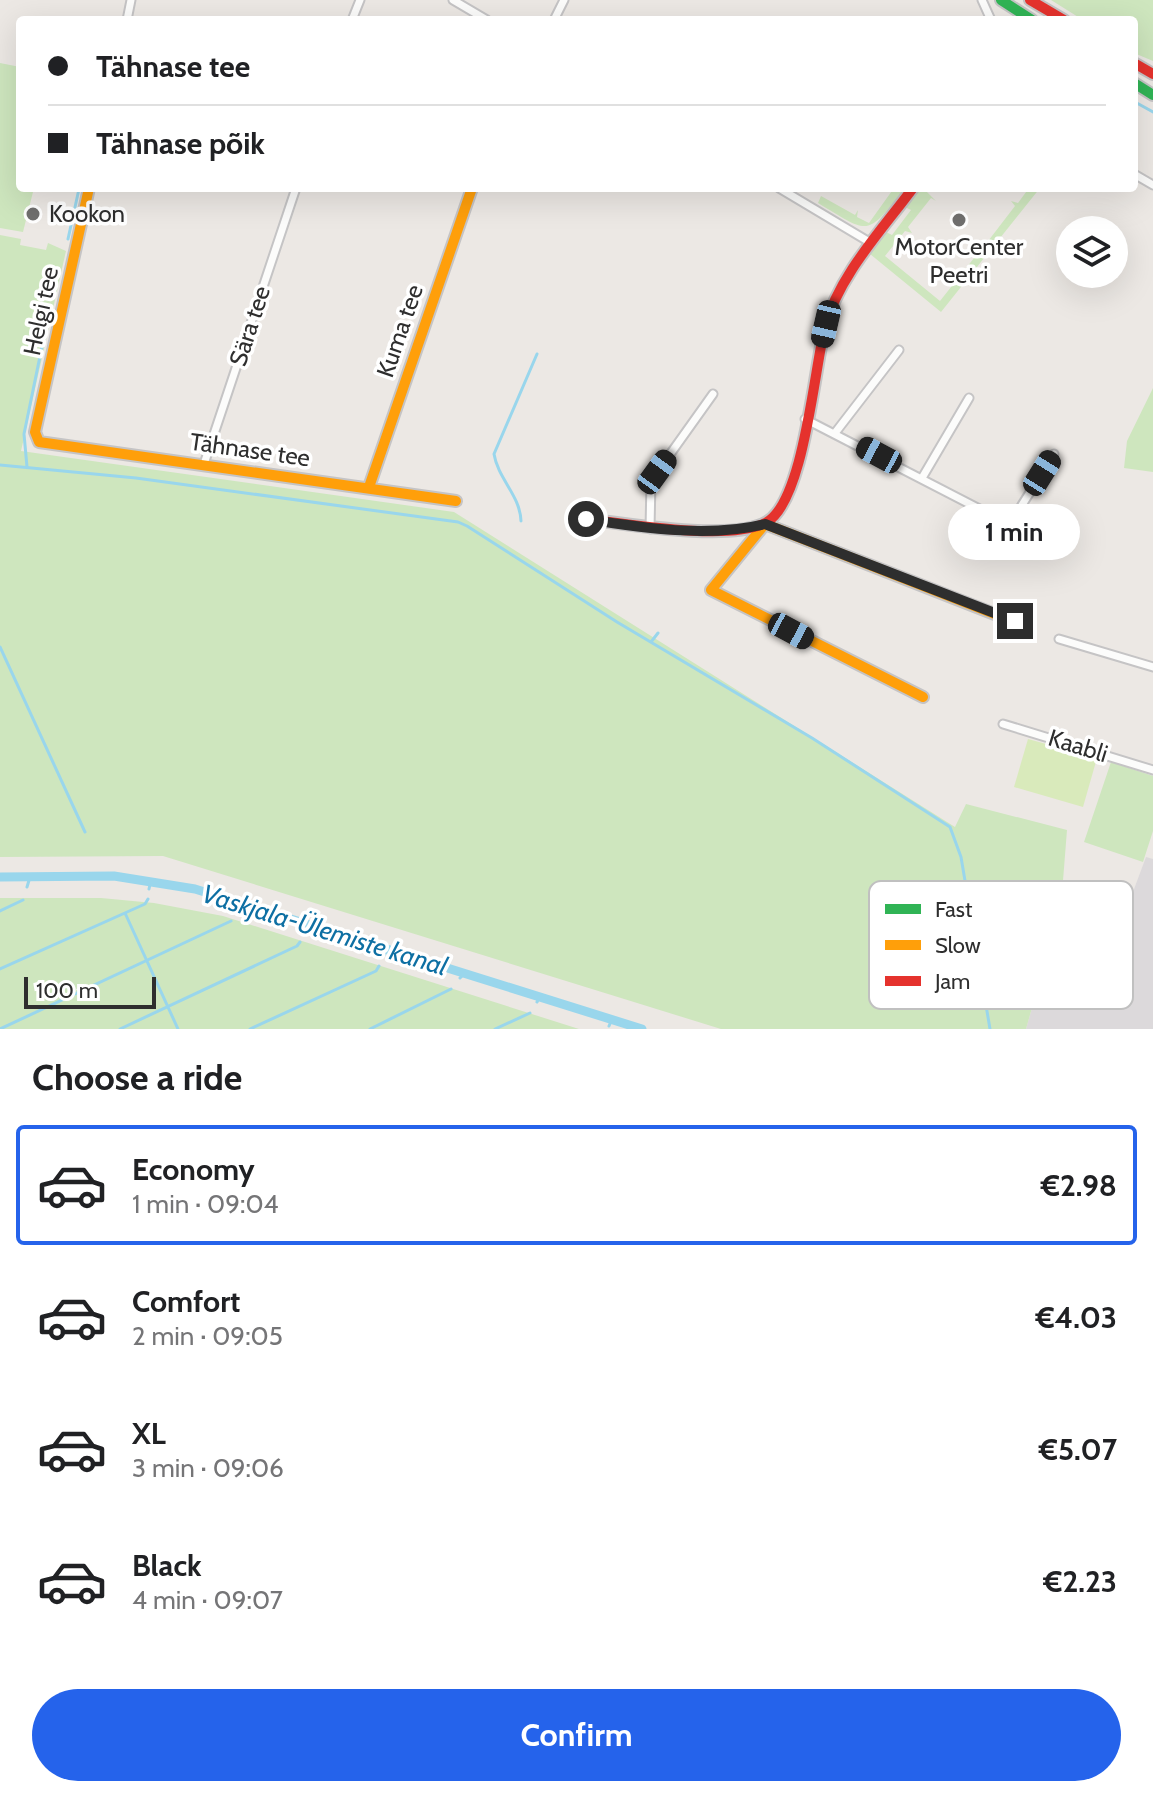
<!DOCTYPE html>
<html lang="en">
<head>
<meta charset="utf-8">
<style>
	body { margin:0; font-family:Cabin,sans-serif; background:#f2f2f2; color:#202124; height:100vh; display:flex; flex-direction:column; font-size:30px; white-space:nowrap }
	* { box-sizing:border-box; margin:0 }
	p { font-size:26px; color:#757577 }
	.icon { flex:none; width:44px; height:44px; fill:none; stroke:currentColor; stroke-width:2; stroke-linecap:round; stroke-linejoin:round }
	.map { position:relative; height:1029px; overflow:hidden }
	.panel { display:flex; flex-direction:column; background:#fff; flex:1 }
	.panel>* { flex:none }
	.guide { position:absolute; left:16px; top:16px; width:1122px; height:176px; border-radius:8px; box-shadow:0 8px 32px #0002; display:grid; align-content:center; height:176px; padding:0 32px; background:#fff }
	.fabs { position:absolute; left:1056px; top:216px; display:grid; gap:16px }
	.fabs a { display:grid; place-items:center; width:72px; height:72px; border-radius:50%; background:#fff; box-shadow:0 8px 32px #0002; font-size:40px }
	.scale { position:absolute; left:24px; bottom:20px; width:132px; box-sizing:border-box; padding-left:8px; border:4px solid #2e2e2e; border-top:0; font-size:22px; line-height:28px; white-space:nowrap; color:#2e2e2e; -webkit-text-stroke:6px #fff; paint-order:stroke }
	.end { position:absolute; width:36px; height:36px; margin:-18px; border:10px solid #2e2e2e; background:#fff; box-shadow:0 0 0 4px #fff }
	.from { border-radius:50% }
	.bubble { position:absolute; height:56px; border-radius:28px; background:#fff; box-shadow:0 8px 32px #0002; font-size:26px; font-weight:800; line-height:56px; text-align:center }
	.car { position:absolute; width:24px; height:48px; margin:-24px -12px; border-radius:10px; box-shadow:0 0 6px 2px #0007; background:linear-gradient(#222 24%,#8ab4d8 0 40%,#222 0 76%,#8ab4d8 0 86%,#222 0) }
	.guide b { display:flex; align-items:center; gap:28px; height:76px; font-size:30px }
	.guide b+b { border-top:2px solid #e0e0e0 }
	.guide i { width:20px; height:20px; background:#202124 }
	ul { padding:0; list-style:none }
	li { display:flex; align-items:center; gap:24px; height:120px; margin:0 16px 12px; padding:0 16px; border:4px solid transparent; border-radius:8px }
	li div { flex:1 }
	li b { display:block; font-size:30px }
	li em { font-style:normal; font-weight:800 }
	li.on { border-color:#2563eb }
	li>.icon { width:72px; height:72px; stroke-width:1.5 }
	h2 { padding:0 32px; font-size:36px; line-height:96px }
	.cta { display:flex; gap:16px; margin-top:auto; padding:16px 32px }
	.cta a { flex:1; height:92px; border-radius:48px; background:#2563eb; color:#fff; font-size:32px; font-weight:800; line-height:92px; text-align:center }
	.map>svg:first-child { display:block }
	.industrial { fill:#dcd9db }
	.green { fill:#cee6be }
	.pitch { fill:#d9eabb }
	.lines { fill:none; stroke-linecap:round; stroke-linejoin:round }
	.stream { stroke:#99d6ec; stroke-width:3 }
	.canal { stroke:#99d6ec; stroke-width:9 }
	.street-casing { stroke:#c5c4c5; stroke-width:11 }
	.fast-casing { stroke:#c5c4c5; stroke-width:14 }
	.slow-casing { stroke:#c5c4c5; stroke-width:14 }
	.jam-casing { stroke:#c5c4c5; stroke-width:14 }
	.street { stroke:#fcfcfb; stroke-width:7 }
	.fast { stroke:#30b455; stroke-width:10 }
	.slow { stroke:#ff9f0a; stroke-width:10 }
	.jam { stroke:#e5322d; stroke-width:10 }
	.route { stroke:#2e2e2e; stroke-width:10 }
	.poi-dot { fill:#706f6e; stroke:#fff; stroke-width:3 }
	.labels { text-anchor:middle; stroke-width:7; stroke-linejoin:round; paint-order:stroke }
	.poi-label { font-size:24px; fill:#2e2e2e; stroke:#fff; text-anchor:start }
	.street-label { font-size:24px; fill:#2e2e2e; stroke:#fff }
	.water-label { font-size:26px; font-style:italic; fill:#0d6fa3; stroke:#fff }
	.key { fill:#fff; stroke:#c0c0c0; stroke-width:2 }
	.key-label { font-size:22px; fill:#2e2e2e }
</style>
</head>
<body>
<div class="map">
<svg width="1153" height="1029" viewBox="0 0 1153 1029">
	<rect width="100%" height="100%" fill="#ece8e4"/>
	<path class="industrial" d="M 1146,857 L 1153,859 L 1153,1029 L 1026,1029 L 1061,906 L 1121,924 Z"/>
	<path class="green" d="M 1051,0 L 1153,0 L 1153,61 L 1134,53 L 1134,20 L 1083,20 Z
		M 0,63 L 20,67 L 20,188 L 34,188 L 23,232 L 0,228 Z
		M 894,188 L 905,188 C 866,237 871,235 818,203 L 821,196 L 855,215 L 858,210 L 857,217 L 869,223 Z
		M 1029,188 L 1040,188 L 941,312 L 870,254 L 886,232 L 892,235 L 911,210 L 905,207 L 916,192 L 925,190 L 936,201 L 931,198 L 908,227 L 912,233 L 905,231 L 885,256 L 940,301 L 978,253 L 975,247 L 982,249 L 1015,206 L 1011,201 L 1018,203 Z
		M 0,235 L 21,239 L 20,245 L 46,250 L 48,243 L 66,251 L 21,451 L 454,512 L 955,827 L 966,804 L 1067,830 L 1061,906 L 1026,1029 L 721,1029 L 163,856 L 0,857 Z
		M 1153,388 L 1153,472 L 1124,468 L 1127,441 Z
		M 1111,762 L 1153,776 L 1153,831 L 1143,862 L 1084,842 Z
		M 0,898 L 101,898 L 154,903 L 223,916 L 579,1029 L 0,1029 Z"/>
	<path class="pitch" d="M 1028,739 L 1097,758 L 1083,807 L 1014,787 Z"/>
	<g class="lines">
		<path class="stream" d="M 1135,102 L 1153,112
			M 68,239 L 79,189
			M 0,465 L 136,478 L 458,522 L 467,526 L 617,622 L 812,738 L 950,827 L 961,857 L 990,1029
			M 27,467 L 24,434 L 46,327
			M 521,521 C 520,495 498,479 494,454 L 537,354
			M 651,642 L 658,633
			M 0,647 L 85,832
			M 27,887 L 30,877
			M 149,889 L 151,880
			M 0,911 L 23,900
			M 125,913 L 178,1029
			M 385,954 L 387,949
			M 0,969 L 145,904 L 148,899
			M 460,978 L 465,973
			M 537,1002 L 540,996
			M 609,1026 L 612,1019
			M 0,1029 L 231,921
			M 120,1029 L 297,946 L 300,942
			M 250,1029 L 376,971 L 379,966
			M 370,1029 L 451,989
			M 495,1029 L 530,1013"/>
		<path class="canal" d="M 0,877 L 114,876 L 195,889 L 642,1029"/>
		<defs>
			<path id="street" d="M 453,0 L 487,20
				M 982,0 L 991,20
				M 127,20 L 131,0
				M 352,20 L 360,0
				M 554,20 L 564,0
				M 1134,174 L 1153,185
				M 779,188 L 871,243
				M 805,419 L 1028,534
				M 835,433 L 899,350
				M 204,464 L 296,188
				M 922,478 L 969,398
				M 1010,524 L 1054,454
				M 650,529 L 651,481 L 713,394
				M 1059,639 L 1153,667
				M 1003,724 L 1153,770"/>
			<path id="fast" d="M 1001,0 L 1032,20
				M 1134,83 L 1153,95"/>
			<path id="slow" d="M 89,188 L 35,432 L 39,442 L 456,501
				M 369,487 L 472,188
				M 923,697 L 711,590 L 765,524 L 1020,624"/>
			<path id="jam" d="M 1030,0 L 1064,20
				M 1134,63 L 1153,74
				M 586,519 C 626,524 734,542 767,522 C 804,500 814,370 825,327 C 839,275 882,230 913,188"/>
		</defs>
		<use href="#street" class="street-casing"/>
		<use href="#fast" class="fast-casing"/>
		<use href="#slow" class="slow-casing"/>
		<use href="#jam" class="jam-casing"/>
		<use href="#street" class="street"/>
		<use href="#fast" class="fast"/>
		<use href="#slow" class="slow"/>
		<use href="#jam" class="jam"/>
	</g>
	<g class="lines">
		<path class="route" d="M 586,519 C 643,528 708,538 765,524 L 1015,621"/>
	</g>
	<g class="poi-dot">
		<circle cx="33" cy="214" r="8"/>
		<circle cx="959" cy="220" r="8"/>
	</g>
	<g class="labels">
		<g class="poi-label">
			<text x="49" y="222">Kookon</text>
			<text x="959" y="255" text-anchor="middle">MotorCenter<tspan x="959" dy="28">Peetri</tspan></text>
		</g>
		<g class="street-label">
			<text transform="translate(41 311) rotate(-78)" y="8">Helgi tee</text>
			<text transform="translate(250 326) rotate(-72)" y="8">Sära tee</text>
			<text transform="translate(400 331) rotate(-71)" y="8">Kuma tee</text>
			<text transform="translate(250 450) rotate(8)" y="8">Tähnase tee</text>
			<text transform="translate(1078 746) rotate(17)" y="8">Kaabli</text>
		</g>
		<g class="water-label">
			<text transform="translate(325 930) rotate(17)" y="9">Vaskjala-Ülemiste kanal</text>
		</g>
	</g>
	<rect x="869" y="881" width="264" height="128" rx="12" class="key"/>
	<rect x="885" y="904" width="36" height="10" fill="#30b455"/>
	<rect x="885" y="940" width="36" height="10" fill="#ff9f0a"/>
	<rect x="885" y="976" width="36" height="10" fill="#e5322d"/>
	<g class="key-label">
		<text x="935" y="917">Fast</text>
		<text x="935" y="953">Slow</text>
		<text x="935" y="989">Jam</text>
	</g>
</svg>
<div class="fabs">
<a><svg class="icon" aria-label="layers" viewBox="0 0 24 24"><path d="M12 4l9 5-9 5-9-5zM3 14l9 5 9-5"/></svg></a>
</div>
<div class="scale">100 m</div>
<i class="end from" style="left:586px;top:519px"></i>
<i class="end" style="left:1015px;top:621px"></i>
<div class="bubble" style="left:948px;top:504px;width:132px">1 min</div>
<i class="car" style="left:826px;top:324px;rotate:193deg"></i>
<i class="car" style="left:879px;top:455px;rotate:298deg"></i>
<i class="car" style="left:657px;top:472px;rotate:36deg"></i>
<i class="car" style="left:1042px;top:473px;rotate:32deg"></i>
<i class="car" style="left:791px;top:631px;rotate:118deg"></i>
<div class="guide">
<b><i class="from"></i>Tähnase tee</b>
<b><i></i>Tähnase põik</b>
</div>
</div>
<section class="panel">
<h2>Choose a ride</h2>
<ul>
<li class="on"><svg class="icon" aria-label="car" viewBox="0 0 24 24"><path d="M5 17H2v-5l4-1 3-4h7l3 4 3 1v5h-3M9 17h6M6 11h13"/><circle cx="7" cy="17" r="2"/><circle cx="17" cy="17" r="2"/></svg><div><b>Economy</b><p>1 min · 09:04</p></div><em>€2.98</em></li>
<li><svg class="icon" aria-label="car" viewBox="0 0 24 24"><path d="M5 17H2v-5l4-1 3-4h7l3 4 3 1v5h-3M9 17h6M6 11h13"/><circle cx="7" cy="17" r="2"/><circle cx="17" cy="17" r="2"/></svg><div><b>Comfort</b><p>2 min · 09:05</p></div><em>€4.03</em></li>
<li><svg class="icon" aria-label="car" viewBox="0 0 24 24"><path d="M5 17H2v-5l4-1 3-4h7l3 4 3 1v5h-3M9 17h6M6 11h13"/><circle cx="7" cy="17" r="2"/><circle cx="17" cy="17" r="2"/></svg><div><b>XL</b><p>3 min · 09:06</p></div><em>€5.07</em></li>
<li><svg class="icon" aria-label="car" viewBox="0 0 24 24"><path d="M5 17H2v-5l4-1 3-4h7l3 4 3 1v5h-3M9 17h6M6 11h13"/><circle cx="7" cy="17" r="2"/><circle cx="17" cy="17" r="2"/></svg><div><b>Black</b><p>4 min · 09:07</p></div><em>€2.23</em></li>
</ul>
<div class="cta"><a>Confirm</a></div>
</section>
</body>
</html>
